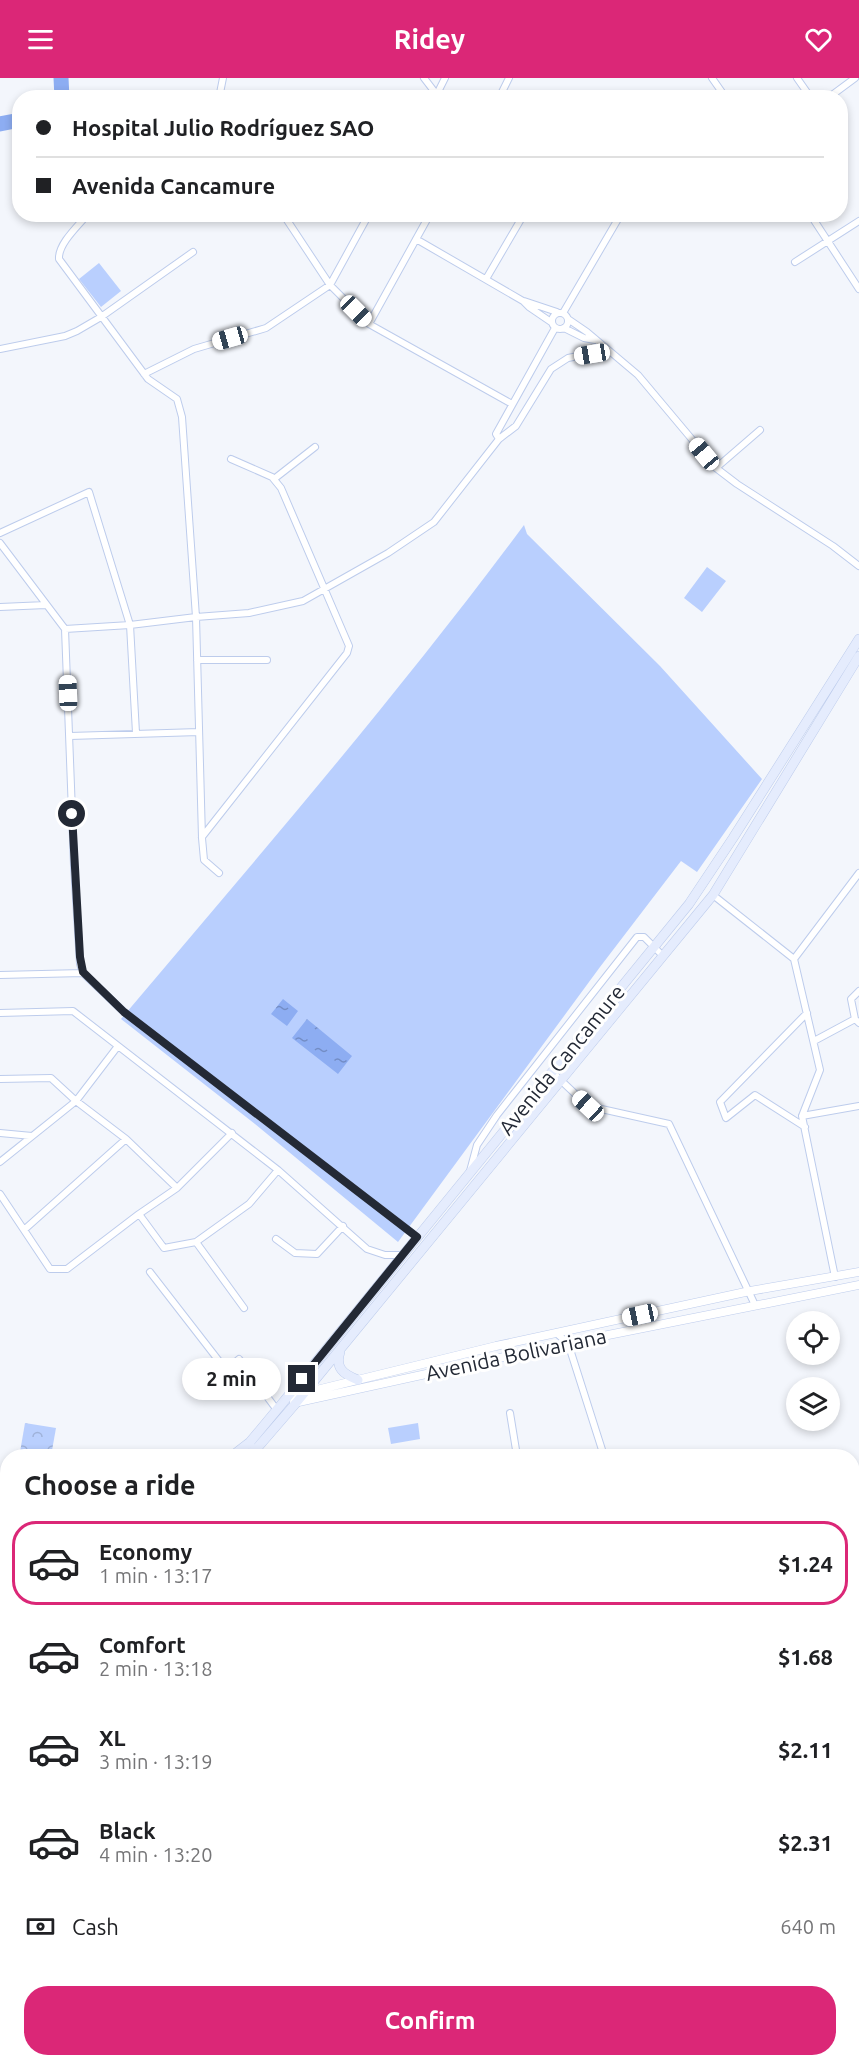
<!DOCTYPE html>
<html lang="en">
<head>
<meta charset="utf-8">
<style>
	body { margin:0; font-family:Ubuntu,sans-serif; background:#f6f6f6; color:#202124; height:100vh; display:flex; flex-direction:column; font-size:22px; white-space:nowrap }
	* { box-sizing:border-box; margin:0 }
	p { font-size:20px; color:#757577 }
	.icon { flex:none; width:33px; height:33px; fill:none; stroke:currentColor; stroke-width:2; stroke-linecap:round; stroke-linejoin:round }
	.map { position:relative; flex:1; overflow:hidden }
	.details { position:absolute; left:0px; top:1371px; width:860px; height:618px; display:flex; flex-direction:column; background:#fff; border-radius:24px 24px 0 0; box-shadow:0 3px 9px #0003 }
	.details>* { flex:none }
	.guide { position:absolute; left:12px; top:12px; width:836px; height:132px; border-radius:24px; box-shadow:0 3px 9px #0003; display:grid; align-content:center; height:132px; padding:0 24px; background:#fff }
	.controls { position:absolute; left:786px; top:1233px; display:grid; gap:12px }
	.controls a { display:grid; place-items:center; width:54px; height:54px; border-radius:50%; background:#fff; box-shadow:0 3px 9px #0003; font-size:30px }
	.end { position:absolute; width:27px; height:27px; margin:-14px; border:8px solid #232935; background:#fff; box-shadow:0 0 0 3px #fff }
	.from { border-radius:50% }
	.bubble { position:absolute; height:42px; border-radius:21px; background:#fff; box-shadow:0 3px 9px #0003; font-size:20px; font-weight:600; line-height:42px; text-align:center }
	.car { position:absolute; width:18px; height:36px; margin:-18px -9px; border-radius:8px; box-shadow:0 0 4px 2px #0007; background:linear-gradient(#fff 24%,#345 0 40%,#fff 0 76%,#345 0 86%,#fff 0) }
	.guide b { display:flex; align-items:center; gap:21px; height:57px; font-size:22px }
	.guide b+b { border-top:2px solid #e0e0e0 }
	.guide i { width:15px; height:15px; background:#202124 }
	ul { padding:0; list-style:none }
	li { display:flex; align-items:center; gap:18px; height:84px; margin:0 12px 9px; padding:0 12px; border:3px solid transparent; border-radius:24px }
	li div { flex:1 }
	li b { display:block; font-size:22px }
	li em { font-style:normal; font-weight:600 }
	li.on { border-color:#db2777 }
	li>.icon { width:54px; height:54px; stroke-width:1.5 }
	h2 { padding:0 24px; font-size:27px; line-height:72px }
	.pay { display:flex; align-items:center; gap:15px; height:66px; padding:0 24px; font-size:22px }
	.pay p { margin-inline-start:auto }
	.action { display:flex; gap:12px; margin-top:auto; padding:12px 24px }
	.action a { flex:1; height:69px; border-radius:24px; background:#db2777; color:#fff; font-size:24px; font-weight:600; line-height:69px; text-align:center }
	header { display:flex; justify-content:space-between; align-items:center; height:78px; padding:0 24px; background:#db2777; color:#fff; font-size:27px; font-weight:600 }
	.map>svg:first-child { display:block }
	.park { fill:url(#park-crowns) }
	.garden { fill:#b9cffe }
	.water { fill:url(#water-ripples) }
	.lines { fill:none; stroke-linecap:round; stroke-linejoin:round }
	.river { stroke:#8dadf2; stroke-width:15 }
	.minor-casing { stroke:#bdccec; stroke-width:8 }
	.tertiary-casing { stroke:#bdccec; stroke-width:9 }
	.secondary-casing { stroke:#bdccec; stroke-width:10 }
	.minor { stroke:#fff; stroke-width:6 }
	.tertiary { stroke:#fff; stroke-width:8 }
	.secondary { stroke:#e5ecfd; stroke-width:9 }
	.route { stroke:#232935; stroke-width:8 }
	.labels { text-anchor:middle; stroke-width:6; stroke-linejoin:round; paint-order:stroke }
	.street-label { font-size:21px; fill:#232935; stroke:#fff }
</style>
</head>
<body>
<header><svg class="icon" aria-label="menu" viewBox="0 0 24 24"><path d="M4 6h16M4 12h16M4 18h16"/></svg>Ridey<svg class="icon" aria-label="heart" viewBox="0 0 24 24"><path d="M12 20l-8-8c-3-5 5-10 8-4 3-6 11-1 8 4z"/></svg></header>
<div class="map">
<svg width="859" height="1989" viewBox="0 0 859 1989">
	<defs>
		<pattern id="park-crowns" width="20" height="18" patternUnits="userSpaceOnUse" patternTransform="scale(1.5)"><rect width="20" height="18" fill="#b9cffe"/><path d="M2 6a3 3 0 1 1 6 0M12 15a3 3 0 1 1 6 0" fill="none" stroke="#9fb2da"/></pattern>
		<pattern id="water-ripples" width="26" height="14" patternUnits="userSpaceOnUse" patternTransform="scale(1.5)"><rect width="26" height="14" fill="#8dadf2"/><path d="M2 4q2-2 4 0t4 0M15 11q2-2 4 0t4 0" fill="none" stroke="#738dc5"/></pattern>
	</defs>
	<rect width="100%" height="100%" fill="#f3f6fc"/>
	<path class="park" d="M 25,1345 L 56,1350 L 51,1378 L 20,1374 Z"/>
	<path class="garden" d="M 99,185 L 121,213 L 101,229 L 79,201 Z
		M 524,447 L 527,456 L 660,588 L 762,701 L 697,794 L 681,783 L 600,889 L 398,1164 L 255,1046 L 121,941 C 258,779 397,618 524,447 Z
		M 707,489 L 726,503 L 702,534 L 684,520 Z
		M 418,1345 L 420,1361 L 391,1366 L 388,1350 Z"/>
	<path class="water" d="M 283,921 L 298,933 L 287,948 L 271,936 Z
		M 307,941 L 352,978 L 338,996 L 292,960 Z"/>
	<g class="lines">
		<path class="river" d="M 61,0 L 62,20
			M 0,46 L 20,42
			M 859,1457 L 856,1468 L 859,1558
			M 852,1989 L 859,1987"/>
		<defs>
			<path id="minor" d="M 424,0 L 437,17
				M 712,0 L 726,20
				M 797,0 L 811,20
				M 219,20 L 223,0
				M 435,20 L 445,0
				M 499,20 L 509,0
				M 828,20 L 855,0
				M 88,136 C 78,148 58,166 59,181 L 148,301 L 177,321 L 182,339 L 196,539 L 202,760 L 204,782 L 219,795
				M 283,136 L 330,207 L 369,246 L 512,326
				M 810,136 L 859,211
				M 416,161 L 523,223 L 529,229 L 551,244
				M 795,184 L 859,143
				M 486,201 L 524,136
				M 524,223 L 557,234
				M552 243a8 8 0 1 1 16 0a8 8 0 1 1-16 0Z
				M 563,235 L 621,136
				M 568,241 L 587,254 L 638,297 L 716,390 L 737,406 L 833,468 L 859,488
				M 369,246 L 430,136
				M 564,250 L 584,260 L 595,262
				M 0,271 L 65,258 L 77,253 L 101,239 L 193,174
				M 144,296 L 194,271 L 266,250 L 330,207 L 369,136
				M 499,361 L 496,356 L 555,250
				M 716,390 L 760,352
				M 274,401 L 315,369
				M 0,455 L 89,414 L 130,547 L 136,655
				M 0,465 L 65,551 L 74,787 L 80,886 L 83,895 L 124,934 L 417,1159
				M 0,529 L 46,527
				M 65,551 L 130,547 L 196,539 L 249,535 L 303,523 L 388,475 L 434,444 L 499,361 L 516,348 L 551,291 L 568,280 L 598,274 L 605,269
				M 197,582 L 267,582
				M 70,658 L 199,654
				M 202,759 L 347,575 L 349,568 L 281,410 L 272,399 L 231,381
				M 713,817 L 794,881 L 820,992 L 802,1038 L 835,1199
				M 794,881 L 859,795
				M 0,897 L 83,895
				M 859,913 L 851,921 L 855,941 L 859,945
				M 0,935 L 73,933 L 278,1092 L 367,1171 L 385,1177 L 403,1177
				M 814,963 L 855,941
				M 552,994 L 588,1028 L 669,1046 L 755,1227
				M 0,1001 L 51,1000 L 76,1023 L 126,1061 L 177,1110
				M 802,1038 L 859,1028
				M 805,1049 L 755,1017 L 726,1040 L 720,1024 L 807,935
				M 0,1055 L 32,1058
				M 0,1084 L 76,1023 L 118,968
				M 470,1093 L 477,1067 L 497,1037 L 637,859 L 644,859 L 663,878
				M 0,1116 L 50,1191 L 67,1191 L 139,1136 L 177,1110 L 232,1055
				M 139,1136 L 164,1170 L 196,1164 L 249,1126 L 278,1092
				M 25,1151 L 126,1061
				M 276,1161 L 295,1175 L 317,1176 L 343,1148
				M 196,1164 L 244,1230
				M 150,1194 L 226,1292 L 239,1281 L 277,1332
				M 556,1255 L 568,1265 L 604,1378
				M 510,1335 L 517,1378
				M 0,1458 L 8,1449
				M 0,1490 L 8,1495
				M 0,1594 L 8,1583
				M 0,1615 L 8,1604
				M 0,1713 L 8,1720
				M 0,1737 L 8,1724
				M 852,1780 L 855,1779
				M 0,1856 L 8,1855
				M 852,1920 L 859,1919
				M 507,1982 L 509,1989
				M 563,1982 L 564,1989
				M 666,1982 L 667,1988
				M 435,1988 L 435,1989
				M 6,1989 L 8,1982
				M 265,1989 L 267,1982
				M 308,1989 L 310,1982"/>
			<path id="tertiary" d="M 288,1319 L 496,1268 L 750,1213 L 859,1194
				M 294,1325 L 568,1265 L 859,1207"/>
			<path id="secondary" d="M 340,1274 C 335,1290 343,1296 358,1302
				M 232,1378 L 250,1364 L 280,1328 L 689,826 L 733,760 L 859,561
				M 247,1378 L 258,1369 L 296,1325 L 713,817 L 859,578
				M 135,1989 L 136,1982
				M 146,1989 L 148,1982"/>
		</defs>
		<use href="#minor" class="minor-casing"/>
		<use href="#tertiary" class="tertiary-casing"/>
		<use href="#secondary" class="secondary-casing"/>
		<use href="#minor" class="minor"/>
		<use href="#tertiary" class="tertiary"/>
		<use href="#secondary" class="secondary"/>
	</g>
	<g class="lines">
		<path class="route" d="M 72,736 L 80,879 L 83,894 L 124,934 L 417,1159 L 302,1301"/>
	</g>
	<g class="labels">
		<g class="street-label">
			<text transform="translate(562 982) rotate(-51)" y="7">Avenida Cancamure</text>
			<text transform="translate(516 1277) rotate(-12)" y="7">Avenida Bolivariana</text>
		</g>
	</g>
</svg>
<div class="controls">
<a><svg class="icon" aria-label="locate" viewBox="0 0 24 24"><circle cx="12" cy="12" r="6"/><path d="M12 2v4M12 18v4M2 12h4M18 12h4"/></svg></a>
<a><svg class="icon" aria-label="layers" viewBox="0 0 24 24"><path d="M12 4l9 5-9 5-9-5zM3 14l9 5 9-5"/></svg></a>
</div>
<i class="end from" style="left:72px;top:736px"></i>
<i class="end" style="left:302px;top:1301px"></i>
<div class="bubble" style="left:182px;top:1280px;width:99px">2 min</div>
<i class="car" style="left:356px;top:233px;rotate:135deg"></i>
<i class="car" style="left:230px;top:260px;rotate:254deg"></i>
<i class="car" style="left:592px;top:276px;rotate:261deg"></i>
<i class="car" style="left:704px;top:376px;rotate:320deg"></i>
<i class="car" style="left:68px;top:615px;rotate:358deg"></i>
<i class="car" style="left:588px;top:1028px;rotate:313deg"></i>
<i class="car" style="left:640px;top:1237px;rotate:258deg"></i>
<div class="guide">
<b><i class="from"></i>Hospital Julio Rodríguez SAO</b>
<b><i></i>Avenida Cancamure</b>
</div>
<section class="details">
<h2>Choose a ride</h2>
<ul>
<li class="on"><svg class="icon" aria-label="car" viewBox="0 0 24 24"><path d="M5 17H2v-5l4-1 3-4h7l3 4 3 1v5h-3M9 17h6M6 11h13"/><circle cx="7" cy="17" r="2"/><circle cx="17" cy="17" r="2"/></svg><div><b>Economy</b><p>1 min · 13:17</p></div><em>$1.24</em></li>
<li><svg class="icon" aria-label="car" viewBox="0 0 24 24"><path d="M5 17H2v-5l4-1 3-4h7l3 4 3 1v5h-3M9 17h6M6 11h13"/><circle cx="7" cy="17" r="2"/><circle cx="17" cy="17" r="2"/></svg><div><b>Comfort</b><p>2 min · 13:18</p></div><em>$1.68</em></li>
<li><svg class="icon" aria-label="car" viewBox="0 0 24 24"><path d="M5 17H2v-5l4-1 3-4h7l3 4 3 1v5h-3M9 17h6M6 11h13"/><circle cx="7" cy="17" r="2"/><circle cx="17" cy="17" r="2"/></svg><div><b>XL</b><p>3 min · 13:19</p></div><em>$2.11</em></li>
<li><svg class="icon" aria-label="car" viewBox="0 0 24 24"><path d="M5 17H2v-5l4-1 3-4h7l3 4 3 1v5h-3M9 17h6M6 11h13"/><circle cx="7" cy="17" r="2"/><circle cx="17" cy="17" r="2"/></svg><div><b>Black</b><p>4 min · 13:20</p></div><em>$2.31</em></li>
</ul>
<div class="pay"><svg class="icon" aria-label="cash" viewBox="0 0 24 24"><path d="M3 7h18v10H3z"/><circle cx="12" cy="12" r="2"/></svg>Cash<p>640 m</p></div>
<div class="action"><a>Confirm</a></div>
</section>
</div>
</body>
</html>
